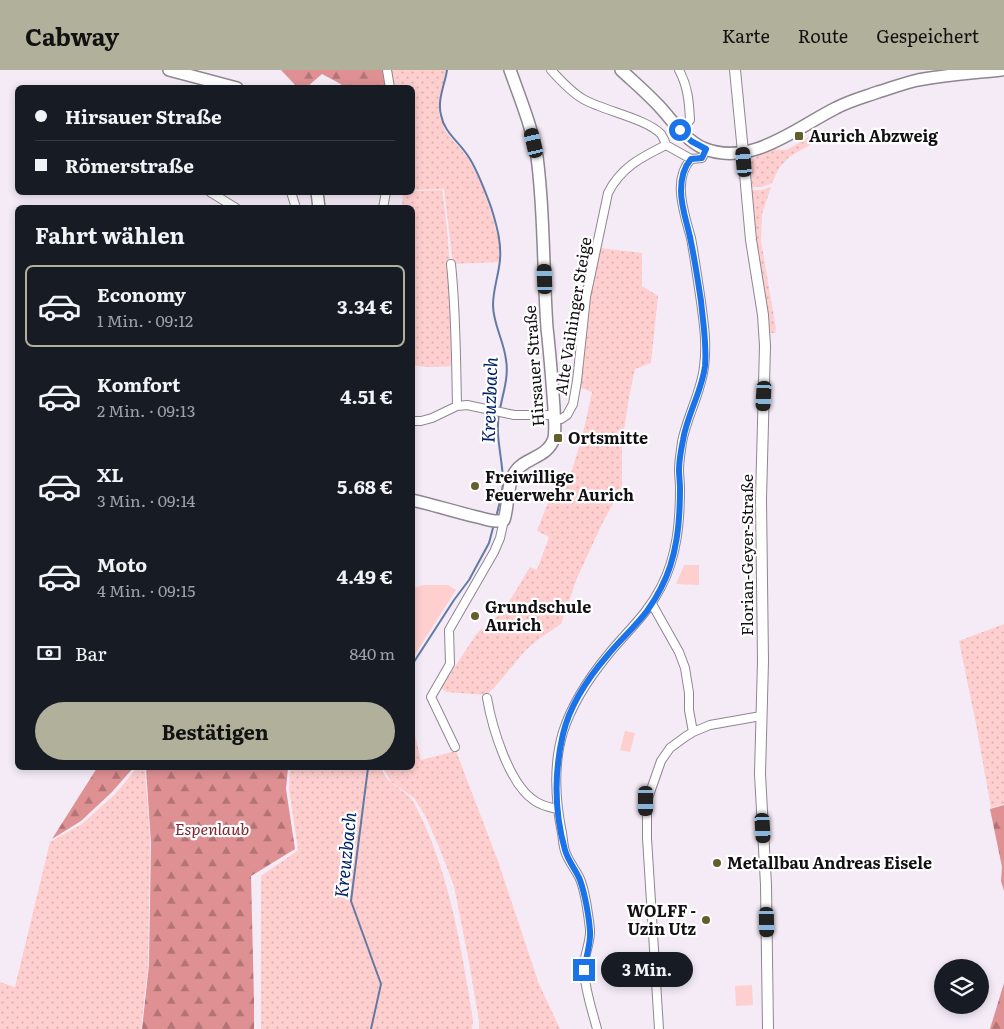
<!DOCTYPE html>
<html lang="de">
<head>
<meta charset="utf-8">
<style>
	body { margin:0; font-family:Literata,serif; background:#242831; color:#f1f3f6; height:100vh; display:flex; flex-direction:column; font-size:19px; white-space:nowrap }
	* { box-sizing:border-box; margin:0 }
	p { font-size:16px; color:#9ea1a6 }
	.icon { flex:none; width:28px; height:28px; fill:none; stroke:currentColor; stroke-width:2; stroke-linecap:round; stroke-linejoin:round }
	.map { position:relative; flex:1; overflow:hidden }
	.details { position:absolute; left:15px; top:135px; width:400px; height:565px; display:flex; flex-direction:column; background:#171b24; border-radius:8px; box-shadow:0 2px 8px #0003 }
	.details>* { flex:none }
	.top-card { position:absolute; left:15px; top:15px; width:400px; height:110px; border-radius:8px; box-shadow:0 2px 8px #0003; display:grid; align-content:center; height:110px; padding:0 20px; background:#171b24 }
	.fabs { position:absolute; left:934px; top:889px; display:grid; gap:10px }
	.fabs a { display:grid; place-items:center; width:55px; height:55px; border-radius:50%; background:#171b24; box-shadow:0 2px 8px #0003; font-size:25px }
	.end { position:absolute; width:22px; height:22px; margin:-11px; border:6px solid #1a73e8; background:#fff; box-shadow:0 0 0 2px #fff }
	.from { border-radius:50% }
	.bubble { position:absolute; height:35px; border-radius:18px; background:#171b24; box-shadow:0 2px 8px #0003; font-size:16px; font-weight:700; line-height:35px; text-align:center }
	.car { position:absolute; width:15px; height:30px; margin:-15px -8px; border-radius:6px; box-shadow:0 0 4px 1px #0007; background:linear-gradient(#222 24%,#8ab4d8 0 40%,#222 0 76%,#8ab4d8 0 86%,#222 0) }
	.top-card b { display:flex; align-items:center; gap:18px; height:48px; font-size:19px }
	.top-card b+b { border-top:1px solid #363941 }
	.top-card i { width:12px; height:12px; background:#f1f3f6 }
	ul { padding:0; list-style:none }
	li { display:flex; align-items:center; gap:15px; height:82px; margin:0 10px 8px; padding:0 10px; border:2px solid transparent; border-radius:8px }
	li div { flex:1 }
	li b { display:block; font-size:19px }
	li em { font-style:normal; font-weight:700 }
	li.on { border-color:#b1b09b }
	li>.icon { width:45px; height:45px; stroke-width:1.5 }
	h2 { padding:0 20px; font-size:22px; line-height:60px }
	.pay { display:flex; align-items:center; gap:12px; height:55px; padding:0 20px; font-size:19px }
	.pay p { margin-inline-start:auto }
	.button { display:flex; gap:10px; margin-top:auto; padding:10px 20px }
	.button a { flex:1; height:58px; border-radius:30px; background:#b1b09b; color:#111; font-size:20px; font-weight:700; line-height:58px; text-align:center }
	header { display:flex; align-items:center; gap:30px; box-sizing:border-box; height:70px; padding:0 25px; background:#b1b09b; color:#111 }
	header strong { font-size:24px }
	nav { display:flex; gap:28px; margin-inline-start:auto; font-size:18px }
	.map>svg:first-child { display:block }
	.grass { fill:url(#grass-dots) }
	.forest { fill:url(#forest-firs) }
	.park { fill:#ffcfcf }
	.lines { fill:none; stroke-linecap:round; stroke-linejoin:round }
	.stream { stroke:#637aa4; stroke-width:2 }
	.minor-casing { stroke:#8e8690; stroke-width:10 }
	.tertiary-casing { stroke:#8e8690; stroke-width:12 }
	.secondary-casing { stroke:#8e8690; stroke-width:14 }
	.minor { stroke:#fff; stroke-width:8 }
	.tertiary { stroke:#fff; stroke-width:10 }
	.secondary { stroke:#fff; stroke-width:11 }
	.route { stroke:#1a73e8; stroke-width:6 }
	.poi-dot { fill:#625f2c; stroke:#fff; stroke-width:2 }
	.labels { text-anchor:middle; stroke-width:4.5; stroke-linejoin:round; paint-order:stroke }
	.poi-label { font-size:16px; font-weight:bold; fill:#131014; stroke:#fff; text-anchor:start }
	.street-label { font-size:16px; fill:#131014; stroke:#fff }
	.park-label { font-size:16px; font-style:italic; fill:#822731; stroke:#fff }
	.water-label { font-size:18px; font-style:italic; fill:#002365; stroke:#fff }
</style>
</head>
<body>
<header>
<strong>Cabway</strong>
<nav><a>Karte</a><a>Route</a><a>Gespeichert</a></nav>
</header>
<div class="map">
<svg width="1004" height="959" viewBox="0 0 1004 959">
	<defs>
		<pattern id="grass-dots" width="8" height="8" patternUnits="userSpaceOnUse" patternTransform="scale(1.25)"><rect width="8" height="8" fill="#ffcfcf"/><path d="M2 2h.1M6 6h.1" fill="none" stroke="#dab1b1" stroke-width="1.8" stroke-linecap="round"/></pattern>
		<pattern id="forest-firs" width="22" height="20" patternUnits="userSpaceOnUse" patternTransform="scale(1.25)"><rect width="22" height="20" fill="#de9092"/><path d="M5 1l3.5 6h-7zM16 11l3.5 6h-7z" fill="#b37476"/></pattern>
	</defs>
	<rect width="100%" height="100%" fill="#f4ebf6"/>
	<path class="grass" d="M 390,0 L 446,0 L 440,25 L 439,44 L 446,62 L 468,88 L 481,113 L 490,139 L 499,171 L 499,192 L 453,194 L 444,119 L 415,120 L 415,96 L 414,77 L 412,77 L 412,18 L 392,17 Z
		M 811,66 L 815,72 L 789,87 L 779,98 L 772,113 L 762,117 L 752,117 L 751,92 L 754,88 L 771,79 L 786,80 Z
		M 771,117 L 762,144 L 761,171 L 776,259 L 775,263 L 771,263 L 768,260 L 758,193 L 751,120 L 762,120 Z
		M 442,120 C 451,178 452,237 451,296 C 438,297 425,298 413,295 L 412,138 L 402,138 L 403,123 L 412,122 L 413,121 Z
		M 600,178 L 642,183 L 642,216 L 658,226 L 651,293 L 635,299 L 629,327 L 622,375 L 622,417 L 602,454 L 577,508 L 561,554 L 536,571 L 525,581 L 494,618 L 486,625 L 446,622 L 441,618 L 475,566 C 482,557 491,553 499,545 C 511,531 520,513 530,497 L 537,500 L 549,467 L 537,461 L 550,427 L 562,431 L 582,368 L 592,322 L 578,317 L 589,228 Z
		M 1004,554 L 1004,734 L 991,738 L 976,654 L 959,571 Z
		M 413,657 L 421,690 L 456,681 L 498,791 L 539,914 L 560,959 L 479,959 L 479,951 L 469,892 L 454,816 L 441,782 L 426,747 L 414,728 L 391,712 L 383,698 L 412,698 Z
		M 137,698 L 145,698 L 150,773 L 148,895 L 141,959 L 0,959 L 0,912 L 15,917 L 50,772 L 82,754 L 115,724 Z
		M 290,698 L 381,698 C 388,716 402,717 412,730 C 416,735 418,742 421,747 C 451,810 462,882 473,950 L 472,959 L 261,959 L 261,806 L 298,780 L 289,719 Z"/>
	<path class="forest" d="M 281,0 L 386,0 L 389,17 L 345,17 L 337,12 L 322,4 L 307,17 L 297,17 Z
		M 97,698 L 133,698 L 112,722 L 81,751 L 52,769 Z
		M 146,698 L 288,698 L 286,719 L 295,779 L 251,806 L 254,931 L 254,959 L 142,959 L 149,895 L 151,773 Z
		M 1004,735 L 1004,821 L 1001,811 L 1002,797 L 990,739 Z
		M 1004,913 L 1004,959 L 990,959 Z"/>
	<path class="park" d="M 684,495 L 699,495 L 699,515 L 676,514 Z
		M 424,515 L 448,515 L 456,520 L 414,586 L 412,585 L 413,518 Z
		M 625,661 L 635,663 L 630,682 L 620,680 Z
		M 752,915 L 753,935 L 736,936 L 735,916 Z"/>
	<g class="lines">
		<path class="stream" d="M 447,0 C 445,14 437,30 441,45 C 444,63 461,73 470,89 C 479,104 485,121 491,137 C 497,156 503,177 499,197 C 497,210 493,222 493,235 C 493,254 504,271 506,290 C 509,306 503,323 500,339
			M 496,447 C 499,436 502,425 503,413 C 503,389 495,368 499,343
			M 412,595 L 454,530 L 469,510 L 489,473 L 494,454
			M 368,698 L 351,831 L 381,914 L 371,959"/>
		<defs>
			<path id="minor" d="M 387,0 L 390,18
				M 551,0 C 560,10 571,22 583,29 C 604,41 645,48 661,64 C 663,67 665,71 666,75
				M 679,0 C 688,17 689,31 690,50 L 680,60
				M 666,75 L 691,89
				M 210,122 L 236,138
				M 291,122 L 296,138
				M 383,138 L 386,122
				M 451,194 C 456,241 456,289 457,336
				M 554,349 L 561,349 L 567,345 L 573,334 L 577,311 L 586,227 L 608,123 C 621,97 642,87 666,75
				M 412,351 L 421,351 L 432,348 L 457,336 L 467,335 L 514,345 L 554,345
				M 652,534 L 679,582 L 685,598 L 689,623 L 689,640 L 693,662
				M 487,628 C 492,657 509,715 535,731 C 542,736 549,737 557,739
				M 455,677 L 431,627 L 450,594 L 449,560 L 494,482 L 500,468 L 504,450
				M 597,959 C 592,940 585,920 584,900 C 583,886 591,873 590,859 C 588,844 586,823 580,809 C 576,800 568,791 565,781 C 563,775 563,768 562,763 C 555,729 553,695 563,662 C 572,634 589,608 607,586 C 626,562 647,545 661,517 C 677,487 680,452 680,418 C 680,412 679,406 679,400 C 679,391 681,381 682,372 C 687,346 701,323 704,297 C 707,275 704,254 701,232 C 698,211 695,190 691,168 C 687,154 682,138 681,123 C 680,111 683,98 691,89 L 702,88 L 706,79
				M 659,959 L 647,768 L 647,731 L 661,691 L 670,678 L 685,667 L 693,662 L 710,655 L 761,646"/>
			<path id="tertiary" d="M 735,0 L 743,82 L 751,170 L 763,245 L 765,276 L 761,429 L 763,591 L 760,704 L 766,815 L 768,959"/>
			<path id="secondary" d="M 169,0 L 237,18
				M 621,0 C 634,12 647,23 659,36 C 673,51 684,69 703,78 C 750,98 796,58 836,38 C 849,31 864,27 878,22 C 891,18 905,13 918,10 C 945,5 973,3 1001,0
				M 317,122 L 319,138
				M 412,430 C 434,435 456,442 477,447 C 486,449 496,453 504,450 C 509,435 506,416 515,402 C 525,387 548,388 554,368 C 556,358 554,347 554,338 C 552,311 550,284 547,258 C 544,215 544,172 541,129 C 540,115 539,101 537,87 C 532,57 520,28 510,0"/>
		</defs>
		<use href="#minor" class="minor-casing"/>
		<use href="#tertiary" class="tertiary-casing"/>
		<use href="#secondary" class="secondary-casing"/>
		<use href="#minor" class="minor"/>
		<use href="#tertiary" class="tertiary"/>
		<use href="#secondary" class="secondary"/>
	</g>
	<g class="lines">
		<path class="route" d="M 584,900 C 586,887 591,873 590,861 C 589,847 585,824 580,810 C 576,800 568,791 565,780 C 554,741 554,703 563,664 C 570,635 588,608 607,586 C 620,570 635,557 647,541 C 652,534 657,526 661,518 C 677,488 680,452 680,418 C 680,412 679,406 679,400 C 679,391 681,380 683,370 C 687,345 702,321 705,296 C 707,274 703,253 701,231 C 698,211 695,191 691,172 C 688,155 681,138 681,121 C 681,110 684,97 691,89 L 702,88 L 706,79 L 691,71 L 680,60"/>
	</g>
	<g class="poi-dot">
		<rect x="794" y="61" width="10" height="10" rx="2.5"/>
		<rect x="553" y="363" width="10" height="10" rx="2.5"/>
		<circle cx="475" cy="416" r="5"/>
		<circle cx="475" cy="546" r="5"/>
		<circle cx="717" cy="793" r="5"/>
		<circle cx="706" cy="850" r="5"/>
	</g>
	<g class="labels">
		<g class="poi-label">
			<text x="809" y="72">Aurich Abzweig</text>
			<text x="568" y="374">Ortsmitte</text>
			<text x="485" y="413">Freiwillige<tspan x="485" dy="18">Feuerwehr Aurich</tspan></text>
			<text x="485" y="543">Grundschule<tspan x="485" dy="18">Aurich</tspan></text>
			<text x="727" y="799">Metallbau Andreas Eisele</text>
			<text x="696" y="847" text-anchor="end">WOLFF -<tspan x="696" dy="18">Uzin Utz</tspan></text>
		</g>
		<g class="street-label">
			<text transform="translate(573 246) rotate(-81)" y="6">Alte Vaihinger Steige</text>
			<text transform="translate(534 296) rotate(-94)" y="6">Hirsauer Straße</text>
			<text transform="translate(747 485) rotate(-90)" y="6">Florian-Geyer-Straße</text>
		</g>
		<g class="park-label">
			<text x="212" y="765">Espenlaub</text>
		</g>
		<g class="water-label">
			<text transform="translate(490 330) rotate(-88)" y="6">Kreuzbach</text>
			<text transform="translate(346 785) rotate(-84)" y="6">Kreuzbach</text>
		</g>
	</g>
</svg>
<div class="fabs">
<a><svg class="icon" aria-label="layers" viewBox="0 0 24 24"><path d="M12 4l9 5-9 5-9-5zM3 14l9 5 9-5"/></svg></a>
</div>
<i class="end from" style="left:680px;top:60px"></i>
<i class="end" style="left:584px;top:900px"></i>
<div class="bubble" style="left:601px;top:882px;width:92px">3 Min.</div>
<i class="car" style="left:534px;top:73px;rotate:347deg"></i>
<i class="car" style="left:744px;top:92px;rotate:355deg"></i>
<i class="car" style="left:545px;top:209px;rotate:358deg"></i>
<i class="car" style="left:764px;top:326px;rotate:183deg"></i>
<i class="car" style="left:646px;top:731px;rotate:180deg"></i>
<i class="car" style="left:763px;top:758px;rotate:177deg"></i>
<i class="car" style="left:767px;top:852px;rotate:179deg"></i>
<div class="top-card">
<b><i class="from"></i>Hirsauer Straße</b>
<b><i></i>Römerstraße</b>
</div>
<section class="details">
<h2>Fahrt wählen</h2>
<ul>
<li class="on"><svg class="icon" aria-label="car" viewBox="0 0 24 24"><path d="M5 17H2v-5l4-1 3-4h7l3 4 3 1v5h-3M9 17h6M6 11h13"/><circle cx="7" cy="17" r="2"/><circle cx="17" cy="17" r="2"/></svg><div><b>Economy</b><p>1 Min. · 09:12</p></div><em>3.34 €</em></li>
<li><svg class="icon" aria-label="car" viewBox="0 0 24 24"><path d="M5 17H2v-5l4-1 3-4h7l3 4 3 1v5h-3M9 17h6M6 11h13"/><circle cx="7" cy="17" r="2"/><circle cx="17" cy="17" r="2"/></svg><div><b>Komfort</b><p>2 Min. · 09:13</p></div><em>4.51 €</em></li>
<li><svg class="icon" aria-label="car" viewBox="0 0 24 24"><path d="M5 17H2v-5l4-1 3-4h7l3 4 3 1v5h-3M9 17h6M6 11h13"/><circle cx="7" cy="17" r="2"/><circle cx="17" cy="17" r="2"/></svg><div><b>XL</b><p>3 Min. · 09:14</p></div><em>5.68 €</em></li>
<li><svg class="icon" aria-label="car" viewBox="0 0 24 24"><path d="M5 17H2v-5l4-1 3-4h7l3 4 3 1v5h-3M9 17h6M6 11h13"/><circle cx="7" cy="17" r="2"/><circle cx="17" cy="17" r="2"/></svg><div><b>Moto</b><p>4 Min. · 09:15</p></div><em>4.49 €</em></li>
</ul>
<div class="pay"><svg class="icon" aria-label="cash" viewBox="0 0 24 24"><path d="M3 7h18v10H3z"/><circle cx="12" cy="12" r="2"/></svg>Bar<p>840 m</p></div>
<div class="button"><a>Bestätigen</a></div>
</section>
</div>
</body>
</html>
